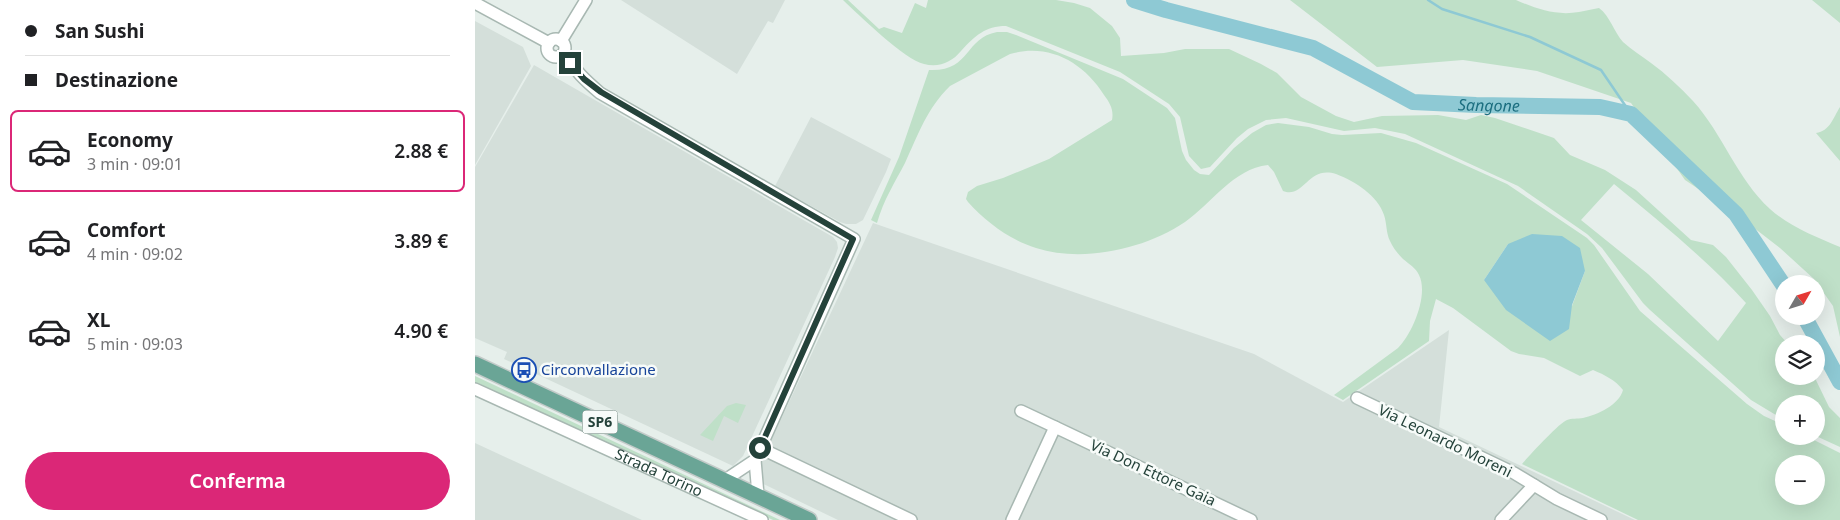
<!DOCTYPE html>
<html lang="it">
<head>
<meta charset="utf-8">
<style>
	body { margin:0; font-family:"Noto Sans",sans-serif; background:#f2f2f2; color:#202124; height:100vh; display:flex; flex-direction:column; font-size:19px; white-space:nowrap }
	* { box-sizing:border-box; margin:0 }
	p { font-size:16px; color:#757577 }
	.icon { flex:none; width:28px; height:28px; fill:none; stroke:currentColor; stroke-width:2; stroke-linecap:round; stroke-linejoin:round }
	.map { position:relative; flex:1; overflow:hidden }
	.panel { display:flex; flex-direction:column; background:#fff; width:475px }
	.panel>* { flex:none }
	.top-card { display:grid; align-content:center; height:110px; padding:0 25px; background:#fff }
	.needle { width:32px; rotate:51deg }
	.buttons { position:absolute; left:1300px; top:275px; display:grid; gap:10px }
	.buttons a { display:grid; place-items:center; width:50px; height:50px; border-radius:50%; background:#fff; box-shadow:0 5px 20px #0002; font-size:25px }
	.end { position:absolute; width:22px; height:22px; margin:-11px; border:6px solid #24423a; background:#fff; box-shadow:0 0 0 2px #fff }
	.from { border-radius:50% }
	.top-card b { display:flex; align-items:center; gap:18px; height:48px; font-size:19px }
	.top-card b+b { border-top:1px solid #e0e0e0 }
	.top-card i { width:12px; height:12px; background:#202124 }
	ul { padding:0; list-style:none }
	li { display:flex; align-items:center; gap:15px; height:82px; margin:0 10px 8px; padding:0 15px; border:2px solid transparent; border-radius:8px }
	li div { flex:1 }
	li b { display:block; font-size:19px }
	li em { font-style:normal; font-weight:600 }
	li.on { border-color:#db2777 }
	li>.icon { width:45px; height:45px; stroke-width:1.5 }
	.cta { display:flex; gap:10px; margin-top:auto; padding:10px 25px }
	.cta a { flex:1; height:58px; border-radius:30px; background:#db2777; color:#fff; font-size:20px; font-weight:600; line-height:58px; text-align:center }
	main { display:flex; flex:1; min-height:0 }
	.map>svg:first-child { display:block }
	.built { fill:#d4dfda }
	.green { fill:#bfe0c8; fill-rule:evenodd }
	.water { fill:#8ec9d4 }
	.lines { fill:none; stroke-linecap:round; stroke-linejoin:round }
	.stream { stroke:#8ec9d4; stroke-width:2.5 }
	.river { stroke:#8ec9d4; stroke-width:16 }
	.minor-casing { stroke:#a8b8b2; stroke-width:14 }
	.major-casing { stroke:#c2cac8; stroke-width:18 }
	.minor { stroke:#fff; stroke-width:11 }
	.major { stroke:#6aa596; stroke-width:15 }
	.route { stroke:#24423a; stroke-width:6 }
	.labels { text-anchor:middle; stroke-width:5; stroke-linejoin:round; paint-order:stroke }
	.shield { fill:#f7fbf9; stroke:#637a73; stroke-width:1 }
	.shield-label { font-size:14px; font-weight:bold; fill:#24423a }
	.transit-label { font-size:15px; fill:#164399; stroke:#f7fbf9; text-anchor:start }
	.street-label { font-size:15px; fill:#24423a; stroke:#f7fbf9 }
	.water-label { font-size:16px; font-style:italic; fill:#1c6f80; stroke:#f7fbf9 }
</style>
</head>
<body>
<main>
<section class="panel">
<div class="top-card">
<b><i class="from"></i>San Sushi</b>
<b><i></i>Destinazione</b>
</div>
<ul>
<li class="on"><svg class="icon" aria-label="car" viewBox="0 0 24 24"><path d="M5 17H2v-5l4-1 3-4h7l3 4 3 1v5h-3M9 17h6M6 11h13"/><circle cx="7" cy="17" r="2"/><circle cx="17" cy="17" r="2"/></svg><div><b>Economy</b><p>3 min · 09:01</p></div><em>2.88 €</em></li>
<li><svg class="icon" aria-label="car" viewBox="0 0 24 24"><path d="M5 17H2v-5l4-1 3-4h7l3 4 3 1v5h-3M9 17h6M6 11h13"/><circle cx="7" cy="17" r="2"/><circle cx="17" cy="17" r="2"/></svg><div><b>Comfort</b><p>4 min · 09:02</p></div><em>3.89 €</em></li>
<li><svg class="icon" aria-label="car" viewBox="0 0 24 24"><path d="M5 17H2v-5l4-1 3-4h7l3 4 3 1v5h-3M9 17h6M6 11h13"/><circle cx="7" cy="17" r="2"/><circle cx="17" cy="17" r="2"/></svg><div><b>XL</b><p>5 min · 09:03</p></div><em>4.90 €</em></li>
</ul>
<div class="cta"><a>Conferma</a></div>
</section>
<div class="map">
<svg width="1365" height="520" viewBox="0 0 1365 520">
	<rect width="100%" height="100%" fill="#e6efeb"/>
	<path class="built" d="M 146,0 L 310,0 L 298,23 L 293,21 L 262,74 Z
		M 0,21 L 48,47 L 56,66 L 0,165 Z
		M 59,65 L 358,237 L 362,242 L 363,248 L 360,257 L 268,456 L 258,466 L 29,359 L 32,352 L 0,338 L 0,167 Z
		M 336,117 L 416,159 L 411,172 L 388,220 L 381,224 L 371,224 L 365,222 L 300,186 Z
		M 398,223 L 779,354 L 868,402 L 974,330 L 964,427 L 1160,520 L 363,520 L 278,479 Z
		M 0,443 L 167,520 L 0,520 Z"/>
	<path class="green" d="M 368,0 L 373,0 L 404,29 L 409,27 L 427,33 L 440,3 L 451,8 L 453,0 L 581,0 L 599,3 L 615,8 L 637,26 L 645,38 L 646,56 L 689,53 L 710,49 L 754,49 L 786,64 L 802,73 L 826,97 L 861,116 L 879,122 L 907,116 L 963,115 L 991,120 L 1006,115 L 1020,118 L 1079,138 L 1095,155 L 1130,170 L 1161,190 L 1216,240 L 1238,245 L 1251,257 L 1277,290 L 1295,316 L 1305,335 L 1313,344 L 1309,344 L 1309,376 L 1339,376 L 1354,407 L 1365,418 L 1365,447 L 1341,436 L 1341,404 L 1309,404 L 1309,420 L 1276,400 L 1175,310 L 1168,303 L 1127,248 L 1112,234 L 1043,186 L 930,134 L 900,128 L 869,131 L 811,118 L 791,120 L 773,129 L 762,138 L 735,167 L 726,169 L 714,156 L 705,117 L 694,104 L 645,72 L 531,26 C 510,26 500,36 486,51 C 477,62 464,68 449,64 C 430,60 384,15 368,0 ZM 1139,184 C 1185,222 1231,259 1271,303 L 1243,341 L 1173,274 L 1106,220 Z
		M 815,0 L 1041,0 C 1062,9 1081,16 1104,12 C 1111,11 1117,9 1124,8 C 1135,16 1139,32 1148,42 C 1157,50 1167,56 1176,63 C 1191,74 1205,87 1218,101 C 1248,134 1262,179 1295,209 C 1315,227 1341,237 1365,247 L 1365,337 L 1358,306 L 1339,279 L 1305,248 L 1261,214 L 1210,180 L 1156,103 L 1062,71 L 988,60 L 902,67 Z
		M 1337,0 L 1365,0 L 1365,23 Z
		M 522,32 L 532,32 L 541,35 L 648,79 L 692,108 L 700,118 L 707,151 L 711,160 L 719,170 L 725,174 L 734,175 L 759,148 L 777,133 L 791,125 L 803,123 L 834,127 L 857,134 L 867,135 L 906,133 L 941,143 L 1032,184 L 1112,238 L 1119,245 L 1165,311 L 1272,404 L 1289,416 L 1309,425 L 1309,436 L 1331,436 L 1365,453 L 1365,520 L 1163,520 L 1047,464 C 1053,457 1085,422 1092,420 C 1096,418 1103,419 1108,418 C 1122,415 1144,405 1148,390 C 1140,380 1130,375 1118,370 L 1105,376 L 1069,358 L 1044,354 L 1036,351 L 978,308 L 961,299 L 955,321 L 954,341 L 868,400 L 859,395 L 923,348 C 937,334 954,295 944,275 C 941,268 934,264 928,259 C 923,254 918,248 915,241 C 911,233 912,224 909,215 C 903,196 880,181 861,174 C 833,165 829,199 808,191 L 799,172 L 793,165 C 758,169 737,203 710,222 C 670,249 608,263 561,248 C 535,240 511,222 493,202 L 491,199 L 493,192 L 502,186 L 528,178 L 574,159 L 637,120 C 639,110 635,103 629,95 C 608,62 574,43 535,54 L 475,86 C 452,108 443,135 430,163 C 420,182 408,201 402,223 L 396,220 L 424,157 L 454,70 C 496,72 489,38 522,32 ZM 1033,244 L 1110,271 L 1097,306 L 1009,280 ZM 1309,464 L 1341,464 L 1341,496 L 1309,496 Z
		M 1365,107 L 1365,161 L 1341,133 C 1355,131 1358,118 1365,107 Z
		M 0,376 L 305,520 L 298,520 L 0,383 Z
		M 261,403 L 271,405 L 263,423 L 249,416 L 238,441 L 225,435 L 252,406 Z"/>
	<path class="water" d="M 1057,234 L 1087,236 L 1105,248 L 1110,271 L 1097,305 L 1094,329 L 1075,341 L 1031,310 L 1009,280 L 1033,244 Z"/>
	<g class="lines">
		<path class="stream" d="M 953,0 L 967,9 L 1055,37 L 1126,70 L 1156,114"/>
		<g class="river">
			<path id="s1" d="M 659,0 L 691,10 L 838,48 L 938,102 L 1001,105 L 1125,107 L 1156,114 L 1261,214 L 1309,286"/>
			<path d="M 1329,316 L 1365,382"/>
		</g>
		<defs>
			<g id="minor">
				<path d="M 0,3 L 74,43"/>
				<circle cx="81" cy="48" r="9"/>
				<path d="M 86,41 L 111,0"/>
				<path d="M 89,53 C 99,70 111,81 125,93 L 379,239 L 280,460 L 250,480"/>
				<path id="s2" d="M 0,389 L 287,520"/>
				<path d="M 882,398 L 1039,473 L 1082,499 L 1126,520"/>
				<path d="M 546,411 L 580,427"/>
				<path d="M 285,448 L 436,520"/>
				<path d="M 280,460 L 283,495"/>
				<path d="M 537,520 L 580,427 L 776,520"/>
				<path d="M 1026,520 L 1059,485"/>
			</g>
			<path id="major" d="M 0,364 L 334,520"/>
		</defs>
		<use href="#minor" class="minor-casing"/>
		<use href="#major" class="major-casing"/>
		<use href="#minor" class="minor"/>
		<use href="#major" class="major"/>
	</g>
	<g class="lines">
		<path class="route" d="M 95,63 L 109,79 L 126,92 L 378,239 L 285,448"/>
	</g>
	<defs>
		<symbol id="bus-ring" viewBox="-11 -11 22 22"><circle r="9.5" fill="#f7fbf9" stroke="#1a4fb4" stroke-width="1.5"/><path d="M-5-6H5V4H4V6H2V4H-2V6H-4V4H-5ZM-3.5-4V0h7V-4ZM-3.5 1.2v1.5H-2V1.2ZM2 1.2v1.5H3.5V1.2Z" fill="#1a4fb4"/></symbol>
	</defs>
	<g fill-rule="evenodd">
		<use href="#bus-ring" x="35" y="356" width="28" height="28"/>
	</g>
	<g class="labels">
		<rect class="shield" x="107.5" y="410.5" width="35" height="23" rx="4"/>
		<g class="shield-label">
			<text x="125" y="427">SP6</text>
		</g>
		<g class="transit-label">
			<text x="66" y="375">Circonvallazione</text>
		</g>
		<g class="street-label">
			<text transform="translate(970 441) rotate(26)" y="5">Via Leonardo Moreni</text>
			<text dy="5" stroke="none"><textPath href="#s2" startOffset="202">Strada Torino</textPath></text>
			<text transform="translate(678 473) rotate(25)" y="5">Via Don Ettore Gaia</text>
		</g>
		<g class="water-label">
			<text dy="6" stroke="none"><textPath href="#s1" startOffset="375">Sangone</textPath></text>
		</g>
	</g>
</svg>
<div class="buttons">
<a><svg class="needle" viewBox="-14 -14 28 28"><path d="M0-13l5 13h-10z" fill="#e53935"/><path d="M0 13l5-13h-10z" fill="#757577"/></svg></a>
<a><svg class="icon" aria-label="layers" viewBox="0 0 24 24"><path d="M12 4l9 5-9 5-9-5zM3 14l9 5 9-5"/></svg></a>
<a>+</a>
<a>−</a>
</div>
<i class="end from" style="left:285px;top:448px"></i>
<i class="end" style="left:95px;top:63px"></i>
</div>
</main>
</body>
</html>
